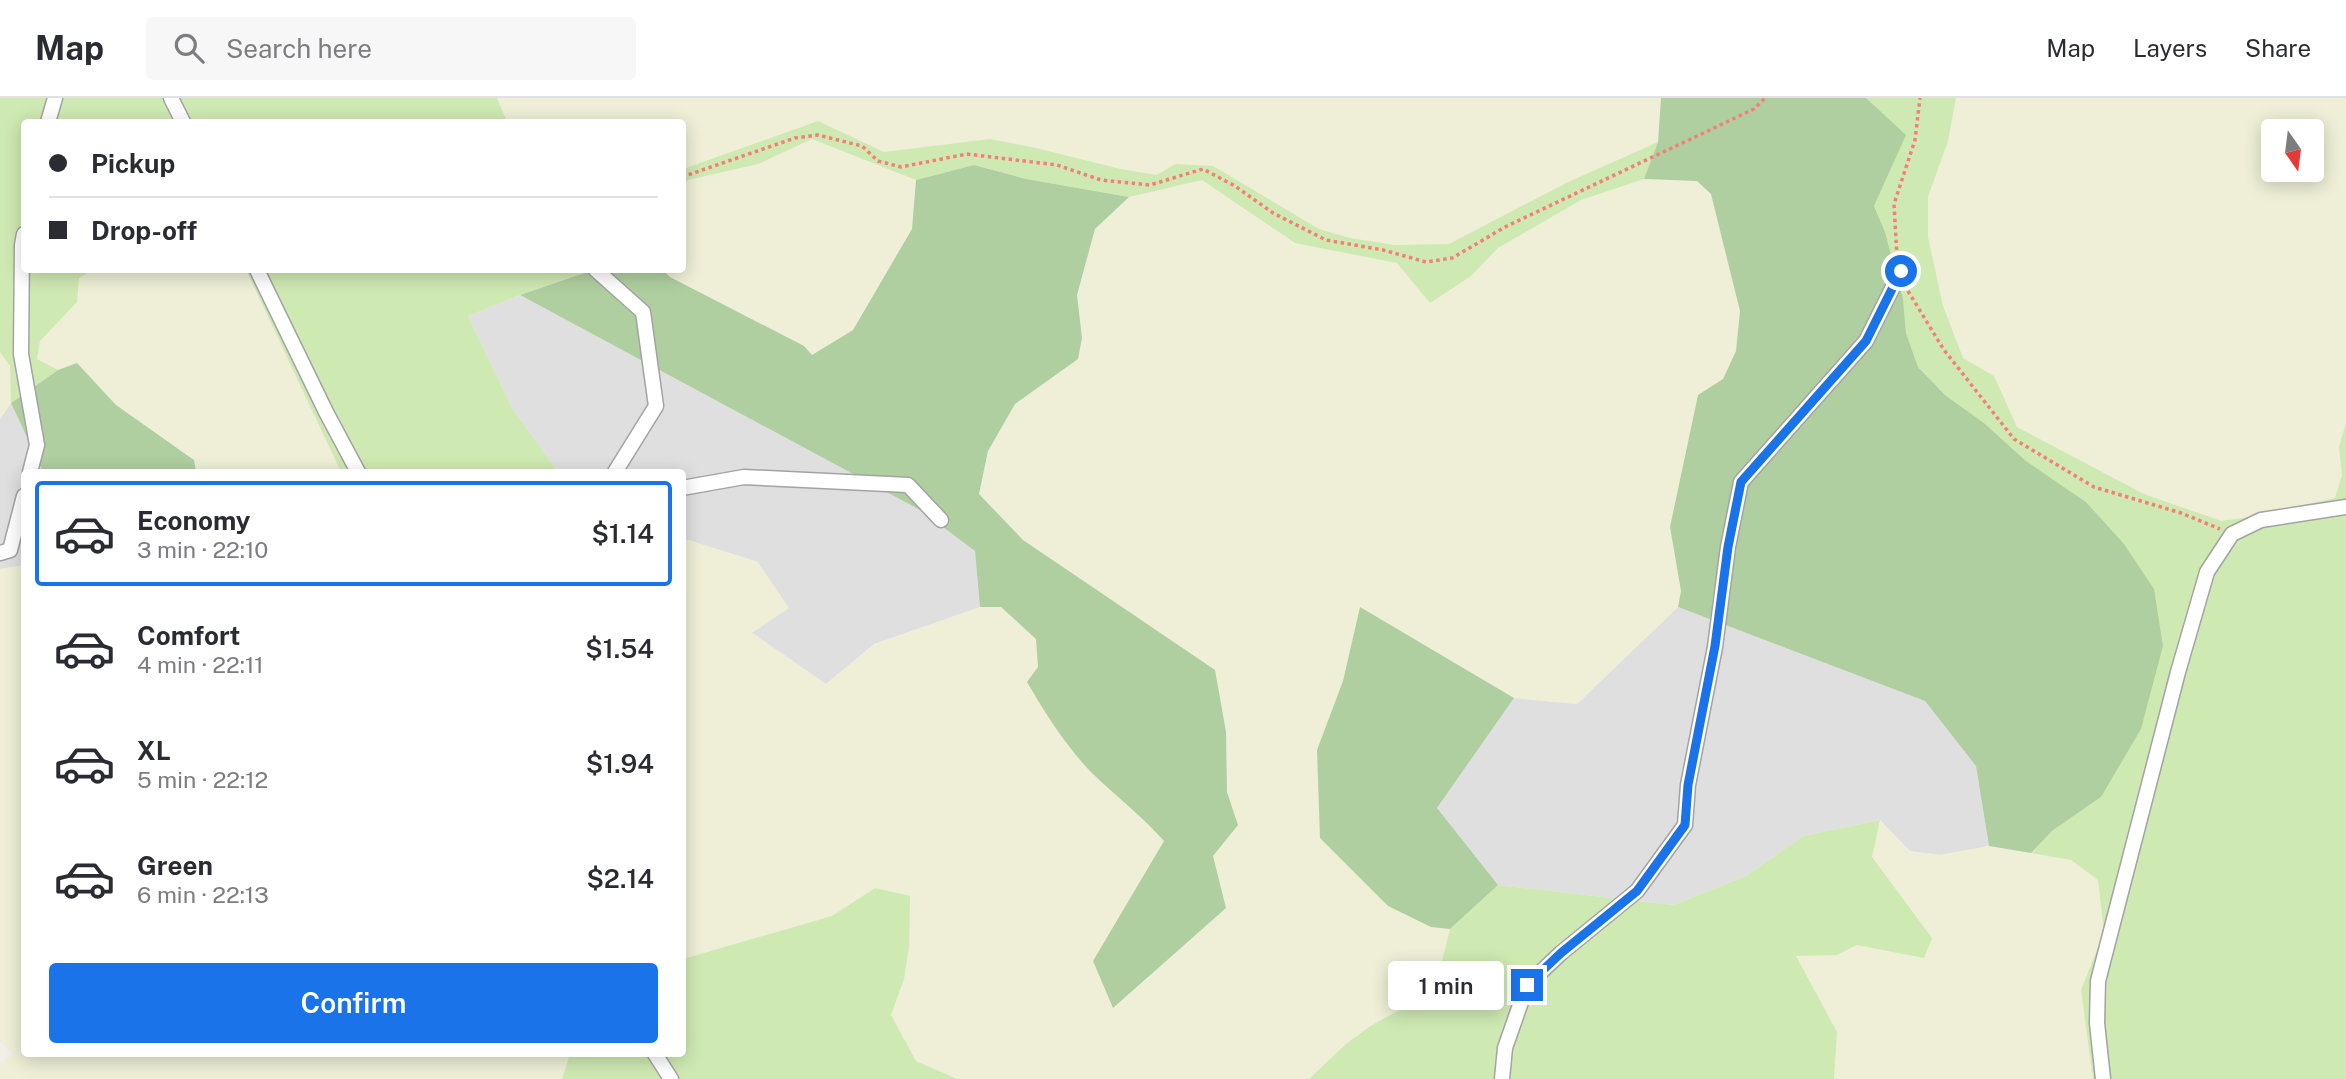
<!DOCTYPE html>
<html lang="en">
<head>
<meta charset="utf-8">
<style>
	body { margin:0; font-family:"Public Sans",sans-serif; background:#f7f7f7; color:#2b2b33; height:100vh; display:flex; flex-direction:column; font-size:26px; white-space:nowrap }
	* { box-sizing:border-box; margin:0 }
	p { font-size:23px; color:#7c7c81 }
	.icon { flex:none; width:38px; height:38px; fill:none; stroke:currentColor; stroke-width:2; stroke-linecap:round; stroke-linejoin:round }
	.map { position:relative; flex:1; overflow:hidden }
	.drawer { position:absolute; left:21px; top:371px; width:665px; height:588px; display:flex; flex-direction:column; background:#fff; border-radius:7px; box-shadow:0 4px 18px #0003 }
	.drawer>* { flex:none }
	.banner { position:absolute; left:21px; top:21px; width:665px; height:154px; border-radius:7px; box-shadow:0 4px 18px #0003; display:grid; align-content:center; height:154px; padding:0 28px; background:#fff }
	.needle { width:46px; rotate:166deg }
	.controls { position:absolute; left:2261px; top:21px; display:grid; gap:14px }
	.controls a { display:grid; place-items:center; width:63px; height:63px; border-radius:7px; background:#fff; box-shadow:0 4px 18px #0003; font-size:35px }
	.end { position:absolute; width:32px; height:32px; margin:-16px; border:9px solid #1a73e8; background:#fff; box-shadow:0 0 0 4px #fff }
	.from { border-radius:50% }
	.bubble { position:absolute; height:49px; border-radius:7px; background:#fff; box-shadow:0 4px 18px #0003; font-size:23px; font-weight:600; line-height:49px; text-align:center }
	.banner b { display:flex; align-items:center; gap:24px; height:66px; font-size:26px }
	.banner b+b { border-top:2px solid #e1e1e2 }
	.banner i { width:18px; height:18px; background:#2b2b33 }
	ul { padding:12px 0 0; list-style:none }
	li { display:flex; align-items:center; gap:21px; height:105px; margin:0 14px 10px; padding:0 14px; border:4px solid transparent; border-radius:7px }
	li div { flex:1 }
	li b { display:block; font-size:26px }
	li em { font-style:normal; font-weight:600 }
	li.current { border-color:#1a73e8 }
	li>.icon { width:63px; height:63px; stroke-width:1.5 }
	.action { display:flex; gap:14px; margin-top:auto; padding:14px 28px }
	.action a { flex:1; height:80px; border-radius:7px; background:#1a73e8; color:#fff; font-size:28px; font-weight:600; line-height:80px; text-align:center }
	header { display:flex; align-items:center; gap:42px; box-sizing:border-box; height:98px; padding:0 35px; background:#fff; border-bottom:2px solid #e1e1e2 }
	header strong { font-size:33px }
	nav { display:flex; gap:38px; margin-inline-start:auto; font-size:24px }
	.search { width:490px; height:63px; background:#f7f7f7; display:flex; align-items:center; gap:18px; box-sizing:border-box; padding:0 24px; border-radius:7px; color:#7c7c81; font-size:26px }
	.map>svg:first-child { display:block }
	.residential { fill:#e0dfdf }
	.farmland { fill:#eeefd6; fill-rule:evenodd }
	.grass { fill:#cfe9b2 }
	.forest { fill:#afcfa0 }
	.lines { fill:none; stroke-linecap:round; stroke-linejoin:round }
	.street-casing { stroke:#a3a3a3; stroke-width:17 }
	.path { stroke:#f57f77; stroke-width:3.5; stroke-dasharray:3.5 3.5; stroke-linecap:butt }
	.street { stroke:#fff; stroke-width:14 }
	.route { stroke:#1a73e8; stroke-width:9 }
</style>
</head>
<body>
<header>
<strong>Map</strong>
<div class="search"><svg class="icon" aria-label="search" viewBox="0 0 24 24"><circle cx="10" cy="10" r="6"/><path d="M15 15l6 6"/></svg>Search here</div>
<nav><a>Map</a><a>Layers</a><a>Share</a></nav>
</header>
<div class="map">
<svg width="2346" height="981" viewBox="0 0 2346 981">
	<rect width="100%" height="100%" fill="#f2eee9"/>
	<path class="residential" d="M 520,197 L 920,412 L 975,453 L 980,509 L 874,546 L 826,586 L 751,534 L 758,464 L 688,442 L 683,443 L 682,374 L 558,374 L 512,310 L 468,218 Z
		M 11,305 L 43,374 L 24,374 L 24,467 L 0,471 L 0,321 Z
		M 1678,509 L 1925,603 L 1976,668 L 1989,748 L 1940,757 L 1910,753 L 1880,722 L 1803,738 L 1746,778 L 1673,807 L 1498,787 L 1437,710 L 1514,600 L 1577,606 Z"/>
	<path class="farmland" d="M 497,0 L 1661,0 L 1658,44 L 1566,85 L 1449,146 L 1394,147 L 1350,140 L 1318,131 L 1213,68 L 1175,66 L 1157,77 L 1121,71 L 1036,50 L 990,41 L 884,54 L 818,23 L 683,71 L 682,24 L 507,24 Z
		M 1956,0 L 2346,0 L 2346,325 L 2339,349 L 2342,377 L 2335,400 L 2249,419 L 2220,423 L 2144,396 L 2017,329 L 1994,279 L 1963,260 L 1943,208 L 1928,139 L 1928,99 L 1948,43 ZM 2273,33 L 2312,33 L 2312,72 L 2273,72 Z
		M 812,41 L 916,82 L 912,131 L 853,232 L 812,257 L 804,248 L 669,179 L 663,172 L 682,172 L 683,86 L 688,82 L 758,66 Z
		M 1644,81 L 1698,83 L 1711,96 L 1740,213 L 1736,253 L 1723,281 L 1698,298 L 1670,429 L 1681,493 L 1678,509 L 1576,606 L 1514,600 L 1360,510 L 1343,583 L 1317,652 L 1431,829 L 1450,831 L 1437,883 L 1407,908 L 1372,927 L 1347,945 L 1309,981 L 957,981 L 916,963 L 891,916 L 904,881 L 909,848 L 875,790 L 832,818 L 683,861 L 682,443 L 688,442 L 758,464 L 789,510 L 752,535 L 826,586 L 874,547 L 980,509 L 1001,508 L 1036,541 L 1038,569 L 1092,675 L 1146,722 L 1164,744 L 1093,863 L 1113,909 L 1149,880 L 1213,758 L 1238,727 L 1227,694 L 1226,634 L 1023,442 L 979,396 L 988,353 L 1015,305 L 1078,261 L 1082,240 L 1077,198 L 1095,131 L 1129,99 L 1202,82 L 1295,145 L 1471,178 L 1498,150 L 1581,102 Z
		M 93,172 L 246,172 L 341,374 L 196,374 L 194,361 L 116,307 L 77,265 L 58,272 L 37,261 L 40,243 L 77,204 L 79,179 Z
		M 0,254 L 10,267 L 11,305 L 0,321 Z
		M 24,467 L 24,956 L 570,956 L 562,981 L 0,981 L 0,966 L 13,956 L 0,943 L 0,471 Z
		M 1880,722 L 1910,754 L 1940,757 L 1989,748 L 2071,762 L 2098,782 L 2104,834 L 2081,892 L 2093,981 L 1834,981 L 1837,934 L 1796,858 L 1837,857 L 1857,847 L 1923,859 L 1932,840 L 1872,759 Z"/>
	<path class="grass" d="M 0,0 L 497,0 L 507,24 L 24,24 L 24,172 L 93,172 L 79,180 L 77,204 L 40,243 L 37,261 L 58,272 L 11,305 L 10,268 L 0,254 Z
		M 1866,0 L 1956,0 L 1948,43 L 1928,99 L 1928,139 L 1943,208 L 1963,260 L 1994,278 L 2017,329 L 2144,396 L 2221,423 L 2249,419 L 2335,400 L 2342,377 L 2339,349 L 2346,325 L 2346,981 L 2093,981 L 2081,892 L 2104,834 L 2098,782 L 2071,762 L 2031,755 L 2052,733 L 2101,699 L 2086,404 L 2026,363 L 1984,325 L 1945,297 L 1918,269 L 1906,235 L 1903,201 L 1885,134 L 1874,108 L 1905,37 Z
		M 818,23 L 884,54 L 990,41 L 1036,50 L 1121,71 L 1157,77 L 1175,66 L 1213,68 L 1319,131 L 1350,140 L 1394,147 L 1449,146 L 1566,85 L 1658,44 L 1644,81 L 1581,102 L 1498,150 L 1471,178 L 1430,205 L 1397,165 L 1295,145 L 1202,82 L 1129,99 L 1026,81 L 974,67 L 916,82 L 812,41 L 758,66 L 688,82 L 683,86 L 683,71 Z
		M 246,172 L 593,172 L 520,197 L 468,218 L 512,310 L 558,374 L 341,374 Z
		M 1880,722 L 1872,759 L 1932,840 L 1924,860 L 1857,847 L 1837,857 L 1796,858 L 1837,934 L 1834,981 L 1309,981 L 1347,945 L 1372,927 L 1407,908 L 1437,883 L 1450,831 L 1498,787 L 1673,807 L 1746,778 L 1803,738 Z
		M 875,790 L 910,798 L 909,849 L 904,881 L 891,917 L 916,963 L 957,981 L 562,981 L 570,956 L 682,956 L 683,861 L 832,818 Z"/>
	<path class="forest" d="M 1661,0 L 1866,0 L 1906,37 L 1874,108 L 1885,134 L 1903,201 L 1906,235 L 1918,269 L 1945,297 L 1984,325 L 2026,363 L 2086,404 L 2124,446 L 2154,491 L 2163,548 L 2141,631 L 2101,699 L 2052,733 L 2031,755 L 1989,748 L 1976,668 L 1925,603 L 1678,509 L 1681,493 L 1670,429 L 1698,297 L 1723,281 L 1736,253 L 1740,213 L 1711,96 L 1697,83 L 1644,81 L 1658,44 Z
		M 974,67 L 1026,81 L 1129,99 L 1095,131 L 1077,197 L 1082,240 L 1078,261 L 1015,306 L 988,353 L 979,396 L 1023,442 L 1215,572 L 1226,634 L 1227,694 L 1238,727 L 1213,758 L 1226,810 L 1113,910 L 1093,863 L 1164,743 C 1142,718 1117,699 1093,676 C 1068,651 1045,615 1027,584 L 1038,569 L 1036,541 L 1001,509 L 980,509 L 975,453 L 920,412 L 520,197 L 593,172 L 663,172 L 670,179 L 804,248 L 812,257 L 853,232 L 912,131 L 916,82 Z
		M 77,265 L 116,307 L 194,362 L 196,374 L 43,374 L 11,305 L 58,272 Z
		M 1360,509 L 1514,600 L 1437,710 L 1498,787 L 1450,831 L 1431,829 L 1388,808 L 1320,740 L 1317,652 L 1343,583 Z"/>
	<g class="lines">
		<defs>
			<path id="street" d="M 171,0 L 183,24
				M 48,24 L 55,0
				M 24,136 L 22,147 L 21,256 L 37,347 L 30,374
				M 257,172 L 326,314 L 358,374
				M 596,172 L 643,214 L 656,308 L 615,374
				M 682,390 L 744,379 L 908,387 L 941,422
				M 0,455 L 10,452 L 24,398
				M 655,956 L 671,981
				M 1502,981 L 1505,950 L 1527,887 L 1561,855 L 1637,793 L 1685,727 L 1688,687 L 1715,549 L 1728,449 L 1741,384 L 1866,243 L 1901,173
				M 2103,981 L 2097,925 L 2098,883 L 2178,574 L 2207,474 L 2232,436 L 2261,422 L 2346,409"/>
		</defs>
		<use href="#street" class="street-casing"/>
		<path class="path" d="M 682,79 L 795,40 L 818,37 L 862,48 L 878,63 L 901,69 L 967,56 L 1057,67 L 1101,82 L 1150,87 L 1203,71 L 1235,88 L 1273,115 L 1326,142 L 1383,152 L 1426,164 L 1452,160 L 1507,128 L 1754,11 L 1765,0
			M 1897,159 L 1894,106 L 1915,42 L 1920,0
			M 1908,193 L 1944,252 L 2014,341 L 2094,389 L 2181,415 L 2220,431"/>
		<use href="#street" class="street"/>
	</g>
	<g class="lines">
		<path class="route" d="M 1527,887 L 1561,855 L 1637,793 L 1685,727 L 1688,687 L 1715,548 L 1728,449 L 1741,384 L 1866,243 L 1901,173"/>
	</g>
</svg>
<div class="controls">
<a><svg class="needle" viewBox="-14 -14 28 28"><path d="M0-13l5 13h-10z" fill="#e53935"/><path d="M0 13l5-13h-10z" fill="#7c7c81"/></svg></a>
</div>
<i class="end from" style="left:1901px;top:173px"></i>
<i class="end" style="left:1527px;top:887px"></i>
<div class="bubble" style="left:1388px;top:863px;width:116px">1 min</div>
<div class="banner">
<b><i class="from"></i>Pickup</b>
<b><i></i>Drop-off</b>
</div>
<section class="drawer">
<ul>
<li class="current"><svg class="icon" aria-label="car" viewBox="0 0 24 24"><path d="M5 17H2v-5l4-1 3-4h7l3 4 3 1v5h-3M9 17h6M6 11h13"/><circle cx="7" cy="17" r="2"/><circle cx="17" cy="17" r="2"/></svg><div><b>Economy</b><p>3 min · 22:10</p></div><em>$1.14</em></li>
<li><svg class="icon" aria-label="car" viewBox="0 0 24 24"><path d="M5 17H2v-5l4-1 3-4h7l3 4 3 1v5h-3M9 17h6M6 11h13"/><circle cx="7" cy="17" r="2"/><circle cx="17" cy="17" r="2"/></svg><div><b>Comfort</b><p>4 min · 22:11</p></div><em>$1.54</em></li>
<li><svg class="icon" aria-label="car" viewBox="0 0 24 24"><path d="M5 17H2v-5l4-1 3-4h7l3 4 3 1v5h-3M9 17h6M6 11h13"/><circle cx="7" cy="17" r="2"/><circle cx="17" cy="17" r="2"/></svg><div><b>XL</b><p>5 min · 22:12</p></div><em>$1.94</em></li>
<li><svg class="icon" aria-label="car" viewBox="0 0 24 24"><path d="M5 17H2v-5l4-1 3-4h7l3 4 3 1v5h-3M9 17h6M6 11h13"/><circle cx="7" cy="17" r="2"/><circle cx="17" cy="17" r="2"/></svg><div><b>Green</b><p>6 min · 22:13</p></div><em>$2.14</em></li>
</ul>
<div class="action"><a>Confirm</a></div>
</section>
</div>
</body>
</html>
